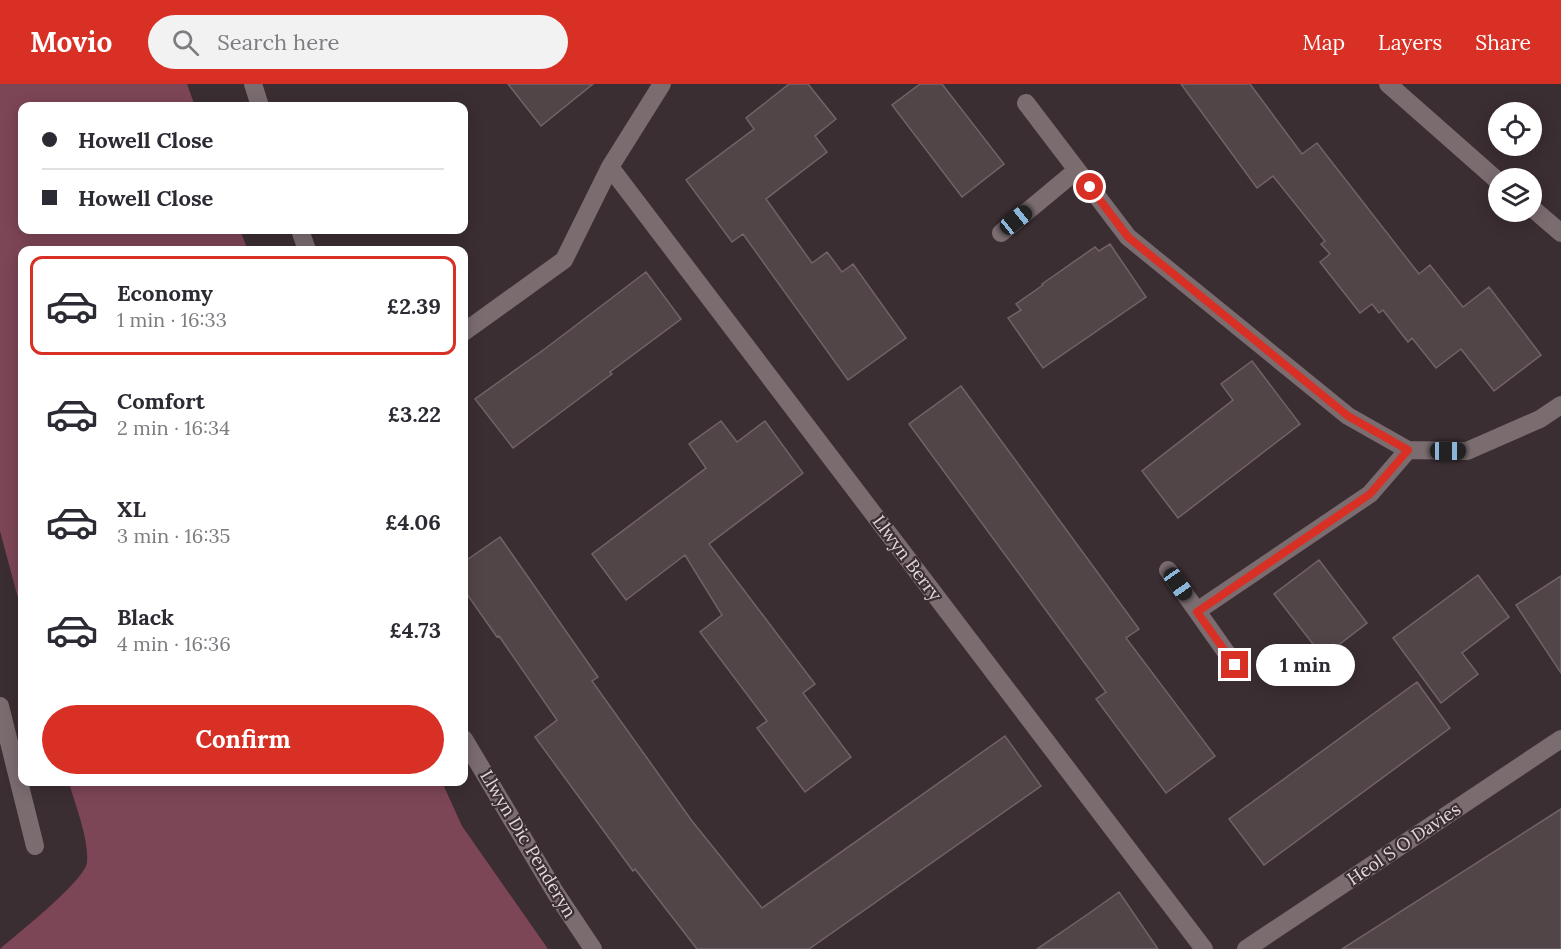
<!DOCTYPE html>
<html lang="en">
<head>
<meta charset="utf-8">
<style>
	body { margin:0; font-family:Lora,serif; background:#f2f2f3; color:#2b2b33; height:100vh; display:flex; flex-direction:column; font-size:22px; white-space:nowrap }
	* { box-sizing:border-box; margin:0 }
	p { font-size:20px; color:#7c7c81 }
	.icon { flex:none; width:33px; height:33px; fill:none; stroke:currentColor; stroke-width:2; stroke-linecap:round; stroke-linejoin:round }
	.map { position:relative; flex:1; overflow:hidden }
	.side { position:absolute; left:18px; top:162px; width:450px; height:540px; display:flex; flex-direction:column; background:#fff; border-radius:12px; box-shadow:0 3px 15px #0003 }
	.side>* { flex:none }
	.banner { position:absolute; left:18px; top:18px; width:450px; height:132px; border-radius:12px; box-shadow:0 3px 15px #0003; display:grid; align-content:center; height:132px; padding:0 24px; background:#fff }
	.tools { position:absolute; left:1488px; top:18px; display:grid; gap:12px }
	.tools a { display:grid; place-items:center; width:54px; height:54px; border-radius:50%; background:#fff; box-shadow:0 3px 15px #0003; font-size:30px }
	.end { position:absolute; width:27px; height:27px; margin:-14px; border:8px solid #d93025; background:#fff; box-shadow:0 0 0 3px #fff }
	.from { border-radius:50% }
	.bubble { position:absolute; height:42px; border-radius:21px; background:#fff; box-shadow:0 3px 15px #0003; font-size:20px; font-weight:800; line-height:42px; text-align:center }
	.car { position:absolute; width:18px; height:36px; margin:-18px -9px; border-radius:8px; box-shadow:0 0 4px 2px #0007; background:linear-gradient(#222 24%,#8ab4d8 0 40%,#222 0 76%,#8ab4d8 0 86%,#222 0) }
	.banner b { display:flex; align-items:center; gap:21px; height:57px; font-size:22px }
	.banner b+b { border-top:2px solid #e1e1e2 }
	.banner i { width:15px; height:15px; background:#2b2b33 }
	ul { padding:10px 0 0; list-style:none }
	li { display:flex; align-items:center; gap:18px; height:99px; margin:0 12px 9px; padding:0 12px; border:3px solid transparent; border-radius:12px }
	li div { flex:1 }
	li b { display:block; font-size:22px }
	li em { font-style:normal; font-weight:800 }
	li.selected { border-color:#d93025 }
	li>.icon { width:54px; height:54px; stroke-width:1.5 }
	.primary-button { display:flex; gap:12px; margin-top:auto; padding:12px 24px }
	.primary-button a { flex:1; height:69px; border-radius:36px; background:#d93025; color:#fff; font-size:24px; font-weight:800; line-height:69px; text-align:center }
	header { display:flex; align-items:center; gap:36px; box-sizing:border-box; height:84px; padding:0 30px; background:#d93025; color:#fff }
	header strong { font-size:28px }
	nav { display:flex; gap:33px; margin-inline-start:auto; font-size:21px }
	.search { width:420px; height:54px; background:#f2f2f3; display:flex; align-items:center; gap:15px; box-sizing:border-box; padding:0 21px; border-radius:33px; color:#7c7c81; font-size:22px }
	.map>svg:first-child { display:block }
	.green { fill:#7d4657 }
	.building { fill:#524548; stroke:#716367; stroke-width:1.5 }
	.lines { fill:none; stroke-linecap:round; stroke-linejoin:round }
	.service { stroke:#7b6c70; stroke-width:18 }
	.minor { stroke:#7b6c70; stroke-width:18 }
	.route { stroke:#d93025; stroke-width:8 }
	.labels { text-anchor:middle; stroke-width:4.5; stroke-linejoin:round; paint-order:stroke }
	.street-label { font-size:18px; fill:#e0d7d9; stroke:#3b2e32 }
</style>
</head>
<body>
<header>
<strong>Movio</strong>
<div class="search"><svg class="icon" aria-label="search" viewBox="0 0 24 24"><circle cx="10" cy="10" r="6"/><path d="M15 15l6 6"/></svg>Search here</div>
<nav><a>Map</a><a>Layers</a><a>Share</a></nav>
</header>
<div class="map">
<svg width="1561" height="865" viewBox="0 0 1561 865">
	<rect width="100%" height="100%" fill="#3b2e32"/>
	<path class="green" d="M 0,0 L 187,0 L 195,22 L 22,22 L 22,146 L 240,146 L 248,166 L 22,166 L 22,529 L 0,447 Z
		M 69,698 L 442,698 L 462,742 L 548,865 L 0,865 C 17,850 86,796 87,778 C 89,754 75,721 69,698 Z"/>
	<path class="building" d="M 508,0 L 593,0 L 541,42 Z
		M 789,0 L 808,0 L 836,35 L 815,52 L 827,68 L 766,115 L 812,179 L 827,168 L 842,188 L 853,180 L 906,254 L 848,296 L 743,150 L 732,158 L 686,96 L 754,45 L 746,34 Z
		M 920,0 L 942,0 L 1004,80 L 962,113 L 892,21 Z
		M 1181,0 L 1250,0 L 1302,70 L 1317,59 L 1419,190 L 1430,181 L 1463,223 L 1489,203 L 1541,271 L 1494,307 L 1461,265 L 1436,284 L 1412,254 L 1408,258 L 1383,226 L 1379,229 L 1372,220 L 1360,229 L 1320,178 L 1330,170 L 1321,160 L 1325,157 L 1273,92 L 1257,104 Z
		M 1110,160 L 1146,213 L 1043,284 L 1008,234 L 1021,226 L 1016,220 L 1043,201 L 1042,200 L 1095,163 L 1099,167 Z
		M 646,188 L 681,235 L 610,288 L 612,290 L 513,364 L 475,315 L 546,264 Z
		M 1252,277 L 1300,340 L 1178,434 L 1142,387 L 1233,316 L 1221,300 Z
		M 961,302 L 1139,545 L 1126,554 L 1215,672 L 1166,709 L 1096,615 L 1106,608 L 909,340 Z
		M 721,337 L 737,358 L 765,337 L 803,389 L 709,460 L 815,600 L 803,609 L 851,673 L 805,708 L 757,644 L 767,637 L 700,548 L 722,531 L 685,471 L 626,516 L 592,470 L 706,384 L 689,360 Z
		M 500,453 L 598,593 L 592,597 L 692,737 L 762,824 L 1005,652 L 1041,702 L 809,865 L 697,865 L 635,785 L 633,787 L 535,653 L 557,636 L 499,552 L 497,553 L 464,506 L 464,478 Z
		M 1319,476 L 1367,539 L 1323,573 L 1274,510 Z
		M 1478,491 L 1509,533 L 1462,569 L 1478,590 L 1441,619 L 1393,554 Z
		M 1561,492 L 1561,589 L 1516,521 Z
		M 1417,598 L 1450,644 L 1264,781 L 1229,735 Z
		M 1561,725 L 1561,865 L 1342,865 Z
		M 1119,808 L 1158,865 L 1037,865 L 1088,830 Z"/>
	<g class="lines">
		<path class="service" d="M 0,622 L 35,762"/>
		<path class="minor" d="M 253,0 L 260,22
			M 1388,0 L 1498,97
			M 1026,19 L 1128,153 L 1348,332 L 1408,366 L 1467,367 L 1540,335 L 1561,321
			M 610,83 L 1204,865
			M 1532,124 L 1561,149
			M 300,146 L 307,166
			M 1001,149 L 1077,86
			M 464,248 L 564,176 L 610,83 L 662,0
			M 1168,486 L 1235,581
			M 1197,527 L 1370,410 L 1408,366
			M 464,655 L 555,808 L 593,865
			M 1246,865 L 1561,655"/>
	</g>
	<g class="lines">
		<path class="route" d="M 1090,103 L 1128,153 L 1348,332 L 1408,366 L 1370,410 L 1197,528 L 1235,581"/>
	</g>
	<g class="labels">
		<g class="street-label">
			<text transform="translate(907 474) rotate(53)" y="6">Llwyn Berry</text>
			<text transform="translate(528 760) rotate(59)" y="6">Llwyn Dic Penderyn</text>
			<text transform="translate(1404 760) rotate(-34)" y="6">Heol S O Davies</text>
		</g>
	</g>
</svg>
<div class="tools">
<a><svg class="icon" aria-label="locate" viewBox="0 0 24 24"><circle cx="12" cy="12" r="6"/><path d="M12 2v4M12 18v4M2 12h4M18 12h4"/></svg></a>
<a><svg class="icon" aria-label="layers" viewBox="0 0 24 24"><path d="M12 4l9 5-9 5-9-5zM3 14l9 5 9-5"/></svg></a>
</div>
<i class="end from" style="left:1090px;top:103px"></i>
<i class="end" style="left:1235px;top:581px"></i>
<div class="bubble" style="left:1256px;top:560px;width:99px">1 min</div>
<i class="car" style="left:1016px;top:136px;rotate:51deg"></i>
<i class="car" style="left:1448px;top:367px;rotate:90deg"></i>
<i class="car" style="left:1178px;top:500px;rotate:145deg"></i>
<div class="banner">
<b><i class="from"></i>Howell Close</b>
<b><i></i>Howell Close</b>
</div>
<section class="side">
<ul>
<li class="selected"><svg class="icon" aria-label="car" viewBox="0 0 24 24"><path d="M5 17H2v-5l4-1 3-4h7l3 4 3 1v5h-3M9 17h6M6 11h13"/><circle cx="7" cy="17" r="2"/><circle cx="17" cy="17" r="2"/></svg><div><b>Economy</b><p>1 min · 16:33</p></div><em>£2.39</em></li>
<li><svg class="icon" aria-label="car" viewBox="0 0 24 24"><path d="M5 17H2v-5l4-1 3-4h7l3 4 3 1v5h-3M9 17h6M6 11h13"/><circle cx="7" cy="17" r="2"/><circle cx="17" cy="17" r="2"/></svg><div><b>Comfort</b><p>2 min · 16:34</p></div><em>£3.22</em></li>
<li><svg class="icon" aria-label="car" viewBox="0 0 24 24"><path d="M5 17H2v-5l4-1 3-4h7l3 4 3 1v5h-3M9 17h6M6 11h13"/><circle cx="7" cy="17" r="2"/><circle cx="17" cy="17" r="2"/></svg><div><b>XL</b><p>3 min · 16:35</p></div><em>£4.06</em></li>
<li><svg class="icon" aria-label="car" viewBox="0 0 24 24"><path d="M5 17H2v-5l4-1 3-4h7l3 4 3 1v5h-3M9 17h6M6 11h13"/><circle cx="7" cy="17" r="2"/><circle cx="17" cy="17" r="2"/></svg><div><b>Black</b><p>4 min · 16:36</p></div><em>£4.73</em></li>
</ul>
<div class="primary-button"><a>Confirm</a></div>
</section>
</div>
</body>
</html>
